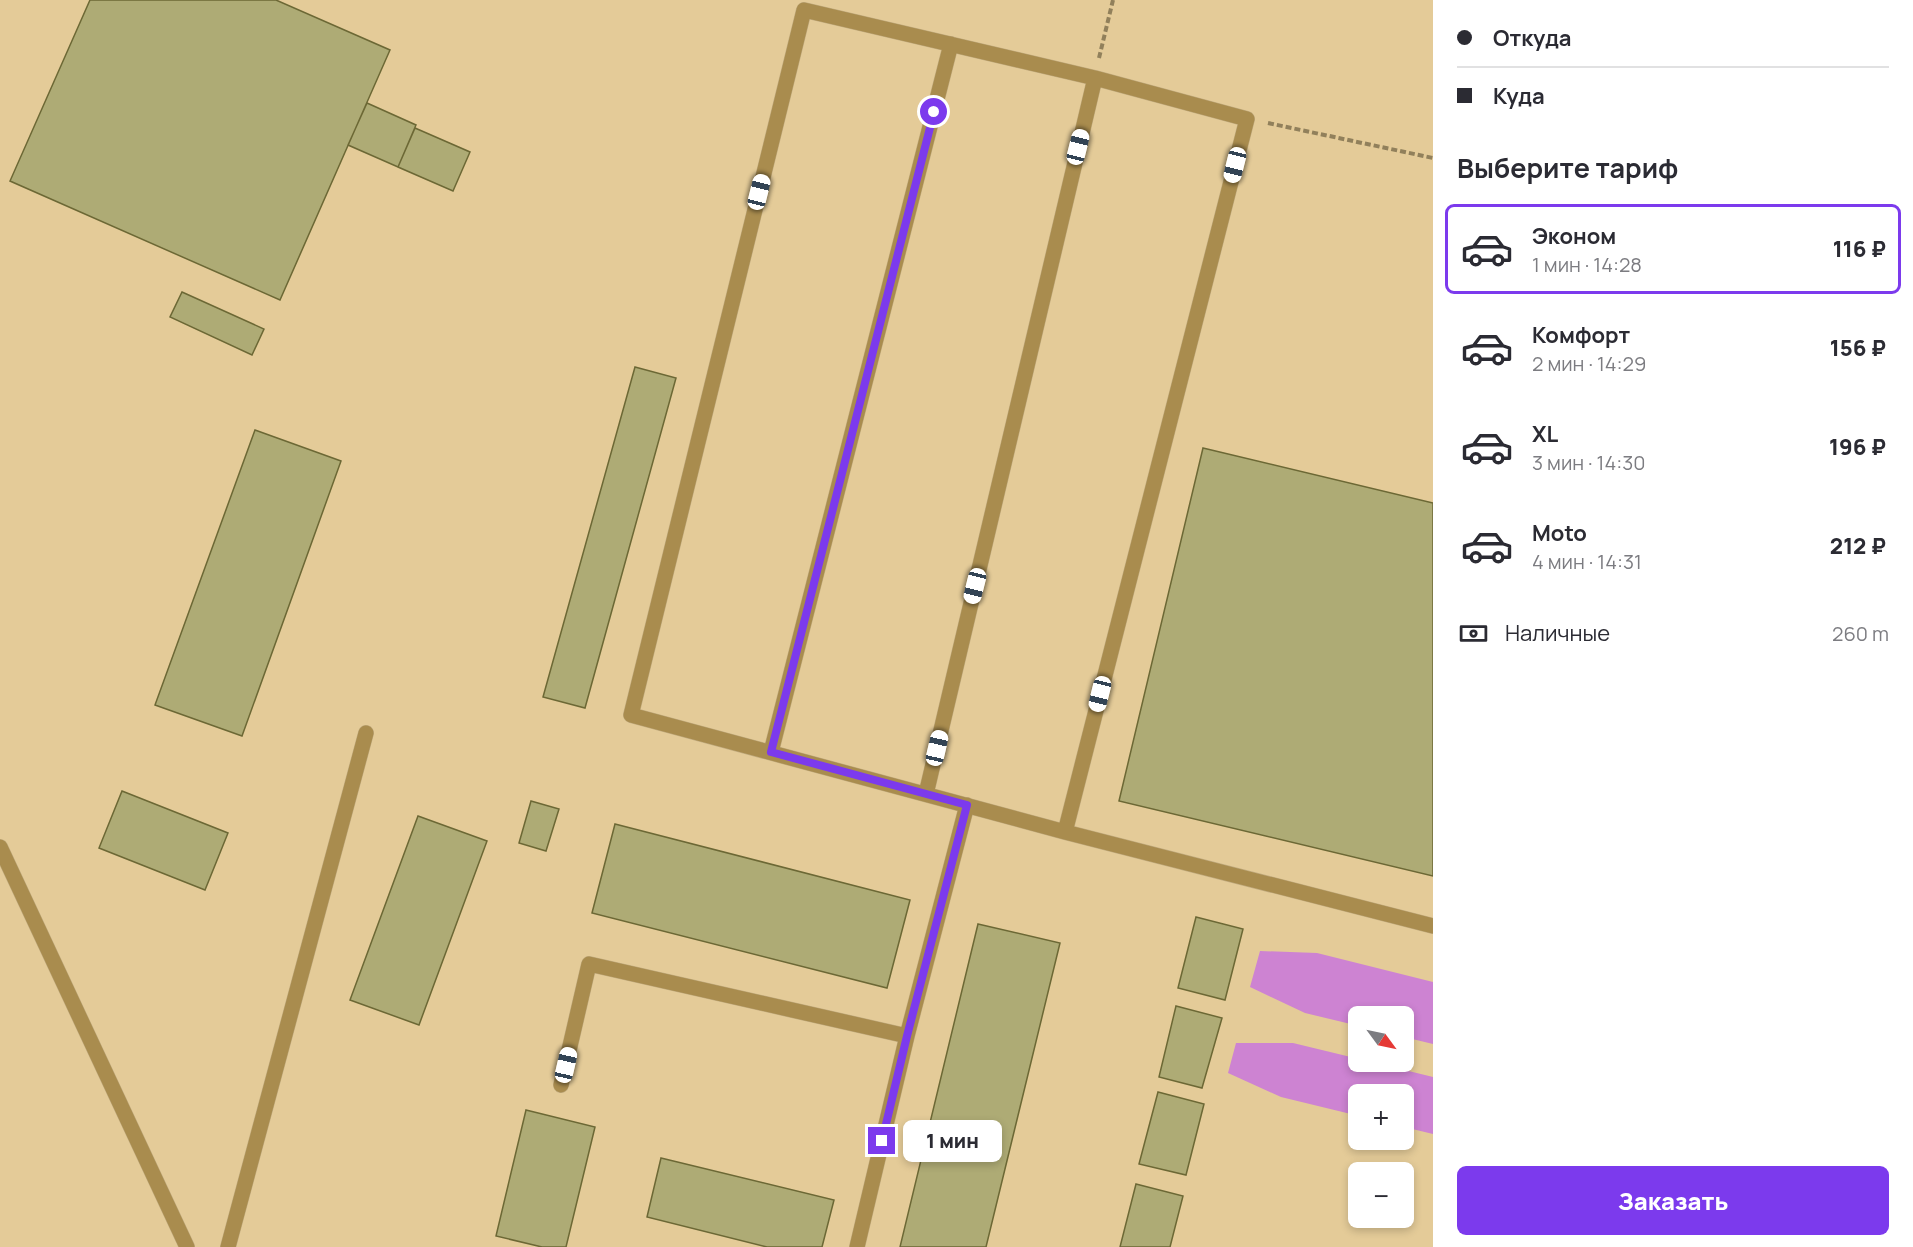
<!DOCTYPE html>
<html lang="ru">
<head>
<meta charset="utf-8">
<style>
	body { margin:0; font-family:Manrope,sans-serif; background:#f2f2f3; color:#2b2b33; height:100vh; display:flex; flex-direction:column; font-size:22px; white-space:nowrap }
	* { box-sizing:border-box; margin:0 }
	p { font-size:20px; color:#7c7c81 }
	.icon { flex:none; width:33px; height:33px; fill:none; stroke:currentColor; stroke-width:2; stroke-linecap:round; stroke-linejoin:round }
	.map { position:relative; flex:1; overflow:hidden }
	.side { display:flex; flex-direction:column; background:#fff; width:480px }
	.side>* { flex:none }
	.banner { display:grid; align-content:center; height:132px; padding:0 24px; background:#fff }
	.needle { width:39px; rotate:123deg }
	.buttons { position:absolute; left:1348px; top:1006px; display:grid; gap:12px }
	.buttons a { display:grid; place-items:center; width:66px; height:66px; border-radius:9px; background:#fff; box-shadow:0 3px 9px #0003; font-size:30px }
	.end { position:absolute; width:27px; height:27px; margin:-14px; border:8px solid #7c3aed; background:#fff; box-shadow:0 0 0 3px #fff }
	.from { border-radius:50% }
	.bubble { position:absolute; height:42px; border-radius:9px; background:#fff; box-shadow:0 3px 9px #0003; font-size:20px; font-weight:800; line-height:42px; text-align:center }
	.car { position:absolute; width:18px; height:36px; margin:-18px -9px; border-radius:8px; box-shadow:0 0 4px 2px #0007; background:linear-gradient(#fff 24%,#345 0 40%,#fff 0 76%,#345 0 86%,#fff 0) }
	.banner b { display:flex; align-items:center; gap:21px; height:57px; font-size:22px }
	.banner b+b { border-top:2px solid #e1e1e2 }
	.banner i { width:15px; height:15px; background:#2b2b33 }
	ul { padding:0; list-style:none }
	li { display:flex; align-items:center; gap:18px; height:90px; margin:0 12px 9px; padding:0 12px; border:3px solid transparent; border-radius:9px }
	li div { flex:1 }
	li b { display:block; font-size:22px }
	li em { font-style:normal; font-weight:800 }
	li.active { border-color:#7c3aed }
	li>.icon { width:54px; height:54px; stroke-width:1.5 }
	h2 { padding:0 24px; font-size:27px; line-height:72px }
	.pay { display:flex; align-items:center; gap:15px; height:66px; padding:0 24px; font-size:22px }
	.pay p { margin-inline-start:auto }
	.primary-button { display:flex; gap:12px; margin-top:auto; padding:12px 24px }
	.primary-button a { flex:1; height:69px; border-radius:9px; background:#7c3aed; color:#fff; font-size:24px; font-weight:800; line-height:69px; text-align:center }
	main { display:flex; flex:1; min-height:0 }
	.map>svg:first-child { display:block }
	.water { fill:#cd83d2 }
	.building { fill:#aeab75; stroke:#6c6835; stroke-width:1.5 }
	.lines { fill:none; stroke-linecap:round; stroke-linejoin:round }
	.lane-casing { stroke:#c1ab7f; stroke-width:16 }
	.street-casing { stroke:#c1ab7f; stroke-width:16 }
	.path { stroke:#91805b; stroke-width:4; stroke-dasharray:6 3; stroke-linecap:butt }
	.lane { stroke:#a98c4e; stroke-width:15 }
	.street { stroke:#a98c4e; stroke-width:15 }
	.route { stroke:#7c3aed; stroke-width:8 }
</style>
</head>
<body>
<main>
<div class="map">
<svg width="1433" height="1247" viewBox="0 0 1433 1247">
	<rect width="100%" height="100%" fill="#e4cb98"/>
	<path class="water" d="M 1260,951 L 1317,953 L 1433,982 L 1433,1044 L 1404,1037 L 1404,1017 L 1359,1017 L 1359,1026 L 1305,1013 L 1250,987 Z
		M 1236,1043 L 1293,1043 L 1359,1059 L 1359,1062 L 1372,1062 L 1433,1077 L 1433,1134 L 1404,1127 L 1404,1095 L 1359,1095 L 1359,1116 L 1281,1097 L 1228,1073 Z"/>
	<path class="building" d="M 90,0 L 276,0 L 390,50 L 280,300 L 10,181 Z
		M 367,103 L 416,125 L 398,167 L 348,145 Z
		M 415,128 L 470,152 L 453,191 L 398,167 Z
		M 182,292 L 264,329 L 252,355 L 170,317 Z
		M 635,367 L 676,378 L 585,708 L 543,697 Z
		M 255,430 L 341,461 L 242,736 L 155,705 Z
		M 1203,448 L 1433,503 L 1433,876 L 1119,801 Z
		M 122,791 L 228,833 L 205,890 L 99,848 Z
		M 531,801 L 559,809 L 546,851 L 519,843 Z
		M 418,816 L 487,841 L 419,1025 L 350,1000 Z
		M 615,824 L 910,900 L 887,988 L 592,913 Z
		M 1196,917 L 1243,929 L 1225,1000 L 1178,988 Z
		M 978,924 L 1060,943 L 986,1247 L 900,1247 Z
		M 1176,1006 L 1222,1018 L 1202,1088 L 1159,1077 Z
		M 1158,1092 L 1204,1104 L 1186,1175 L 1139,1164 Z
		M 526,1110 L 595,1127 L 566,1247 L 542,1247 L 496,1236 Z
		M 661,1158 L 834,1200 L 822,1247 L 767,1247 L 647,1217 Z
		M 1136,1184 L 1183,1196 L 1170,1247 L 1120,1247 Z"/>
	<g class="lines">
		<defs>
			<path id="lane" d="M 771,752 L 951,44
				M 926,794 L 1095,78
				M 1065,832 L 1247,119 L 1095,78 L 804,10 L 631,715 L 1065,832 L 1433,926
				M 561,1085 L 589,964 L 907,1036
				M 228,1247 L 366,733
				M 857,1247 L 907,1036 L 967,805"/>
			<path id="street" d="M 0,847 L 187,1247"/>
		</defs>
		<use href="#lane" class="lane-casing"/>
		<use href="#street" class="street-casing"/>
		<path class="path" d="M 1099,58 L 1113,0
			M 1268,123 L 1433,158"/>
		<use href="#lane" class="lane"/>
		<use href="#street" class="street"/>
	</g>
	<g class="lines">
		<path class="route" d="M 882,1141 L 907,1036 L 967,805 L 771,752 L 934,112"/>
	</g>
</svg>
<div class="buttons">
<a><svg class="needle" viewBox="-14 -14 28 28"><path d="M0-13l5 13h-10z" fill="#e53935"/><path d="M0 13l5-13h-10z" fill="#7c7c81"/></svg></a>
<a>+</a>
<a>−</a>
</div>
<i class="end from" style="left:934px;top:112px"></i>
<i class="end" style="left:882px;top:1141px"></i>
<div class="bubble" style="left:903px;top:1120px;width:99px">1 мин</div>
<i class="car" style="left:1078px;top:147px;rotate:14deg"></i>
<i class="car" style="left:1235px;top:165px;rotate:194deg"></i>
<i class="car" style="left:759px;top:192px;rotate:14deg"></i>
<i class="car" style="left:975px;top:586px;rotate:194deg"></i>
<i class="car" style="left:1100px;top:694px;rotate:194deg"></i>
<i class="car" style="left:937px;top:748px;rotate:13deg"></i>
<i class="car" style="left:566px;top:1065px;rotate:13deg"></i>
</div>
<section class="side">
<div class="banner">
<b><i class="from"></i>Откуда</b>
<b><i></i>Куда</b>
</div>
<h2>Выберите тариф</h2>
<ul>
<li class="active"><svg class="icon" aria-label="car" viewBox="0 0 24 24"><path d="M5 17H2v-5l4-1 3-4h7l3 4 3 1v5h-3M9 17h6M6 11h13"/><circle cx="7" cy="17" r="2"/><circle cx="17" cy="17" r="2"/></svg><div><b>Эконом</b><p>1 мин · 14:28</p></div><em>116 ₽</em></li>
<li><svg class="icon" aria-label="car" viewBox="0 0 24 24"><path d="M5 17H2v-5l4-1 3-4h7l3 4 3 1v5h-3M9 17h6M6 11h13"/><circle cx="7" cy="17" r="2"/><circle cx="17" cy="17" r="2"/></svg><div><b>Комфорт</b><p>2 мин · 14:29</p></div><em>156 ₽</em></li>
<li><svg class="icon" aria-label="car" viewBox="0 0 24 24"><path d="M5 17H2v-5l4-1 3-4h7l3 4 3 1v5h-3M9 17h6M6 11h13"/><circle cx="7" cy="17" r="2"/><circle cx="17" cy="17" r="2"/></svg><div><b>XL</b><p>3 мин · 14:30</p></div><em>196 ₽</em></li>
<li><svg class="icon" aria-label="car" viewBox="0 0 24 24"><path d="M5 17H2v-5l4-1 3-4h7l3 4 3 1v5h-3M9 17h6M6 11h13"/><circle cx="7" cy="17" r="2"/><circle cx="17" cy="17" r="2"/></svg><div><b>Moto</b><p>4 мин · 14:31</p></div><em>212 ₽</em></li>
</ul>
<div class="pay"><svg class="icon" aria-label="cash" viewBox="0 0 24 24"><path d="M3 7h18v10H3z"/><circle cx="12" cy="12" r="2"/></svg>Наличные<p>260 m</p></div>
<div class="primary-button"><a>Заказать</a></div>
</section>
</main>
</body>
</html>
